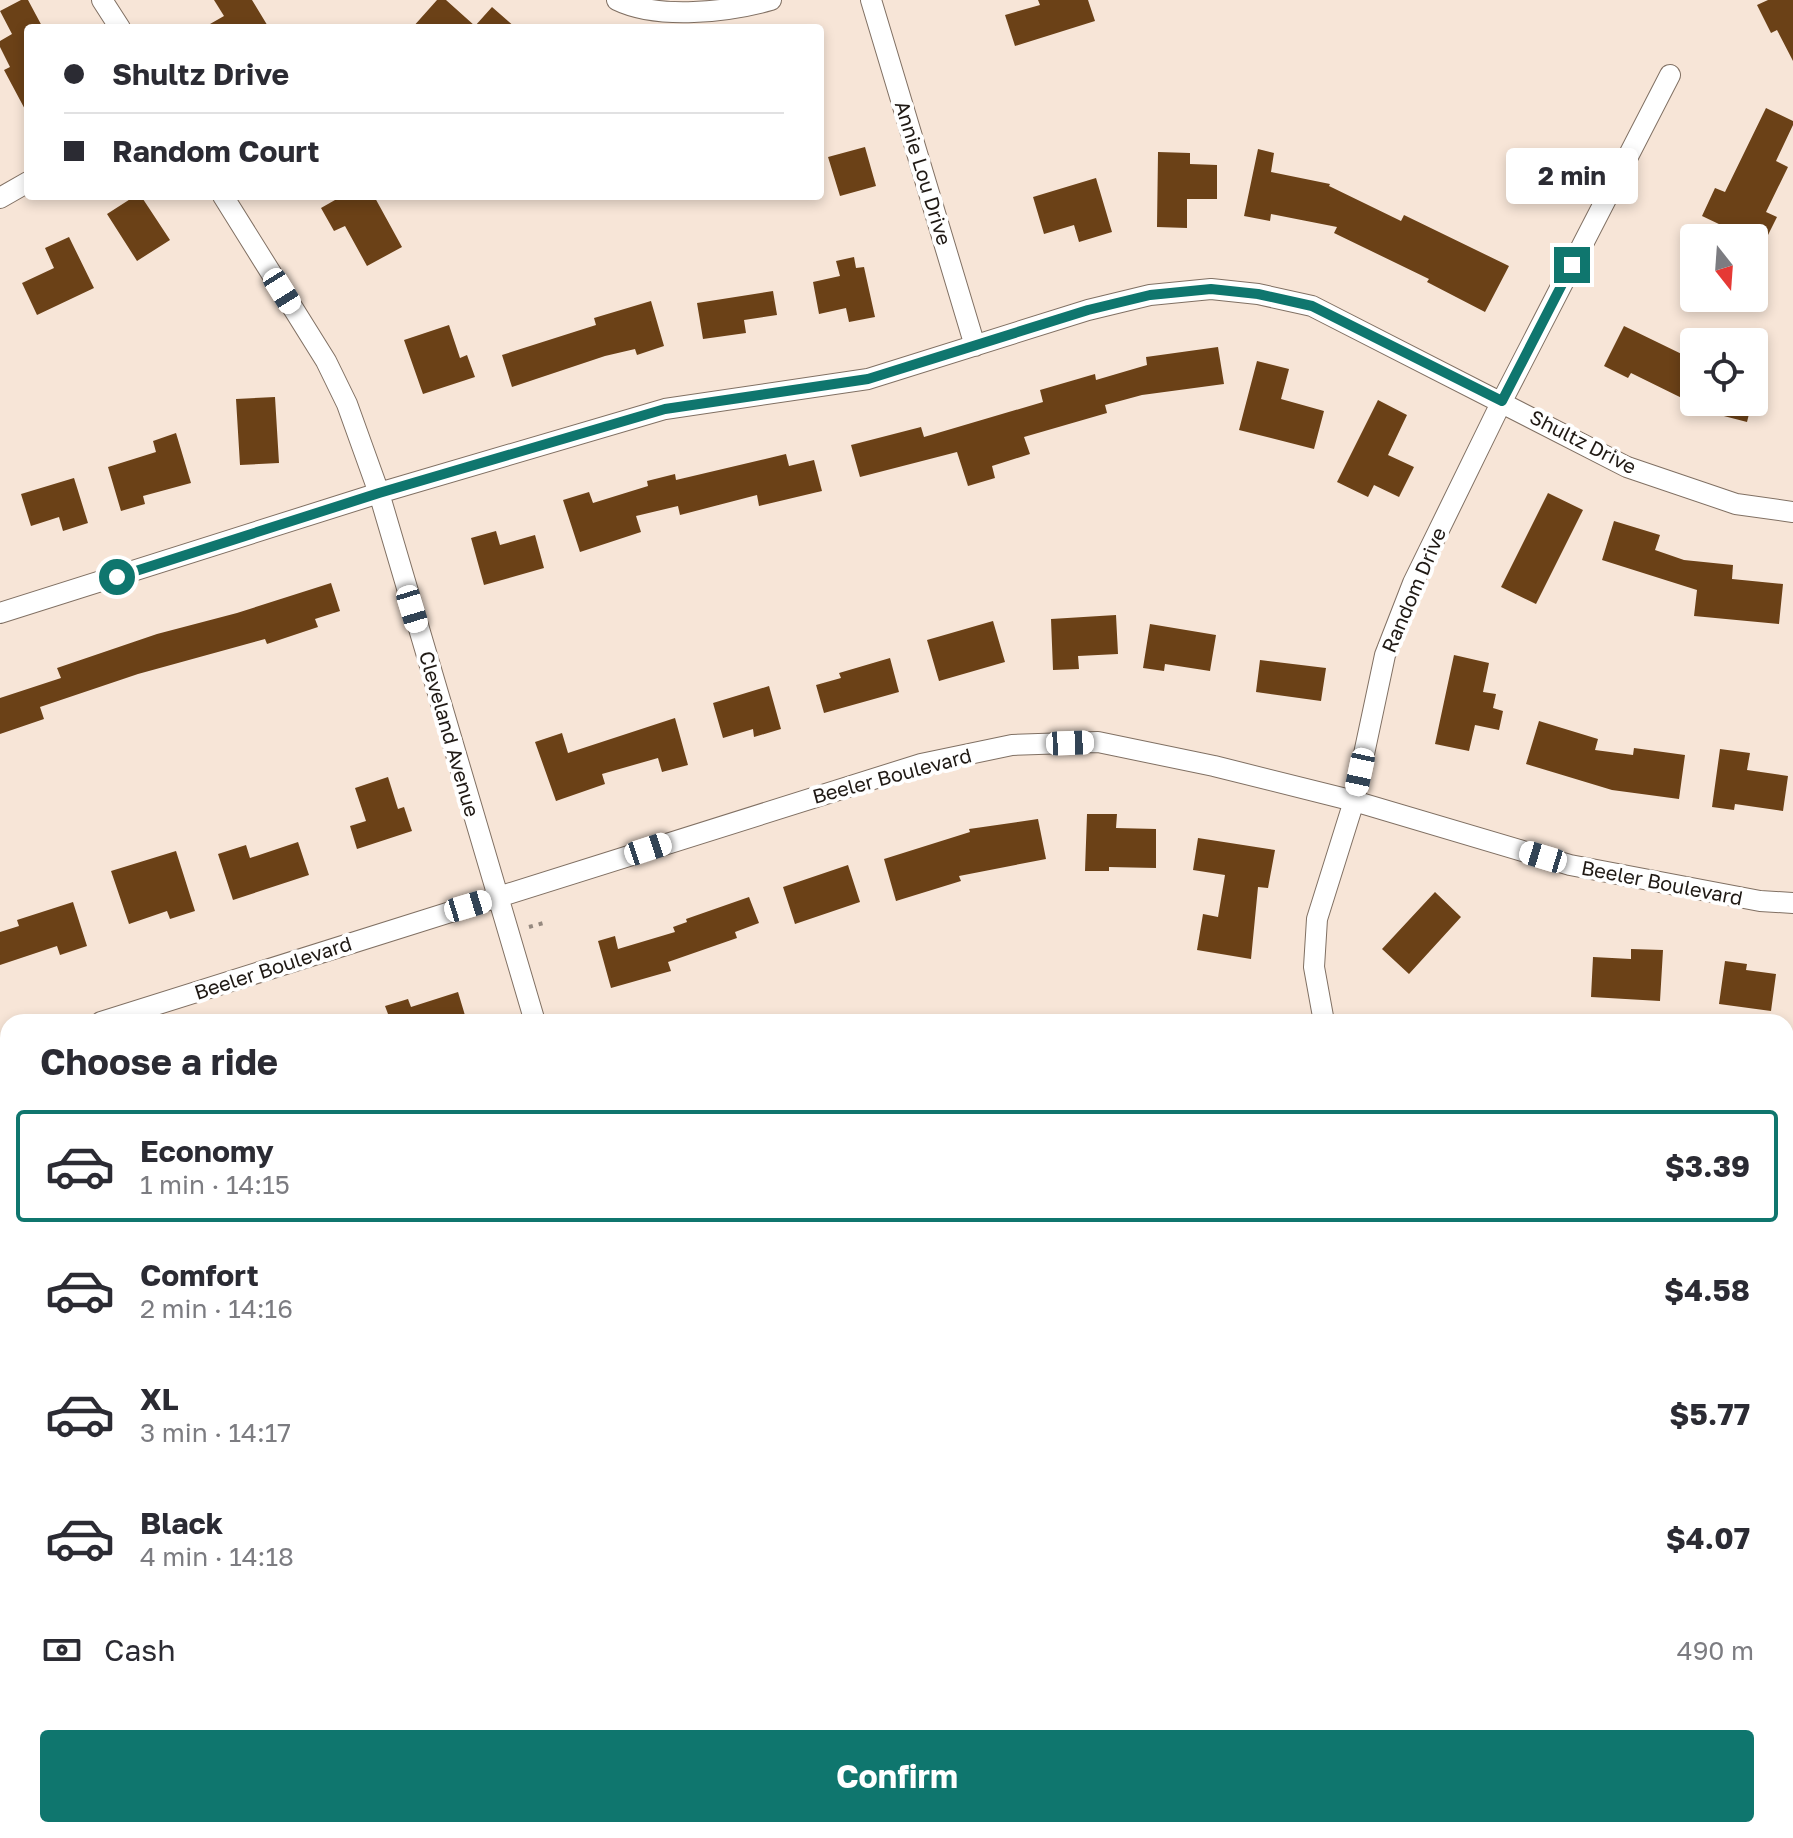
<!DOCTYPE html>
<html lang="en">
<head>
<meta charset="utf-8">
<style>
	body { margin:0; font-family:"Golos Text",sans-serif; background:#f2f2f3; color:#2b2b33; height:100vh; display:flex; flex-direction:column; font-size:30px; white-space:nowrap }
	* { box-sizing:border-box; margin:0 }
	p { font-size:26px; color:#7c7c81 }
	.icon { flex:none; width:44px; height:44px; fill:none; stroke:currentColor; stroke-width:2; stroke-linecap:round; stroke-linejoin:round }
	.map { position:relative; flex:1; overflow:hidden }
	.details { position:absolute; left:0px; top:1014px; width:1794px; height:824px; display:flex; flex-direction:column; background:#fff; border-radius:24px 24px 0 0; box-shadow:0 4px 12px #0003 }
	.details>* { flex:none }
	.top-card { position:absolute; left:24px; top:24px; width:800px; height:176px; border-radius:8px; box-shadow:0 4px 12px #0003; display:grid; align-content:center; height:176px; padding:0 40px; background:#fff }
	.needle { width:52px; rotate:163deg }
	.tools { position:absolute; left:1680px; top:224px; display:grid; gap:16px }
	.tools a { display:grid; place-items:center; width:88px; height:88px; border-radius:8px; background:#fff; box-shadow:0 4px 12px #0003; font-size:40px }
	.end { position:absolute; width:36px; height:36px; margin:-18px; border:10px solid #0f766e; background:#fff; box-shadow:0 0 0 4px #fff }
	.from { border-radius:50% }
	.bubble { position:absolute; height:56px; border-radius:8px; background:#fff; box-shadow:0 4px 12px #0003; font-size:26px; font-weight:700; line-height:56px; text-align:center }
	.car { position:absolute; width:24px; height:48px; margin:-24px -12px; border-radius:10px; box-shadow:0 0 6px 2px #0007; background:linear-gradient(#fff 24%,#345 0 40%,#fff 0 76%,#345 0 86%,#fff 0) }
	.top-card b { display:flex; align-items:center; gap:28px; height:76px; font-size:30px }
	.top-card b+b { border-top:2px solid #e1e1e2 }
	.top-card i { width:20px; height:20px; background:#2b2b33 }
	ul { padding:0; list-style:none }
	li { display:flex; align-items:center; gap:24px; height:112px; margin:0 16px 12px; padding:0 24px; border:4px solid transparent; border-radius:8px }
	li div { flex:1 }
	li b { display:block; font-size:30px }
	li em { font-style:normal; font-weight:700 }
	li.current { border-color:#0f766e }
	li>.icon { width:72px; height:72px; stroke-width:1.5 }
	h2 { padding:0 40px; font-size:36px; line-height:96px }
	.pay { display:flex; align-items:center; gap:20px; height:88px; padding:0 40px; font-size:30px }
	.pay p { margin-inline-start:auto }
	.button { display:flex; gap:16px; margin-top:auto; padding:16px 40px }
	.button a { flex:1; height:92px; border-radius:8px; background:#0f766e; color:#fff; font-size:32px; font-weight:700; line-height:92px; text-align:center }
	.map>svg:first-child { display:block }
	.water { fill:#b18259; stroke:#856244; stroke-width:2 }
	.lines { fill:none; stroke-linecap:round; stroke-linejoin:round }
	.stream { stroke:#856244; stroke-width:7 }
	.building { fill:#6b4117 }
	.service-casing { stroke:#807063; stroke-width:12 }
	.minor-casing { stroke:#807063; stroke-width:22 }
	.path { stroke:#96897f; stroke-width:4; stroke-dasharray:4 6; stroke-linecap:butt }
	.service { stroke:#fff; stroke-width:10 }
	.minor { stroke:#fff; stroke-width:20 }
	.route { stroke:#0f766e; stroke-width:10 }
	.labels { text-anchor:middle; stroke-width:8; stroke-linejoin:round; paint-order:stroke }
	.street-label { font-size:20px; fill:#1f1914; stroke:#fff }
</style>
</head>
<body>
<div class="map">
<svg width="1793" height="1838" viewBox="0 0 1793 1838">
	<rect width="100%" height="100%" fill="#f7e5d7"/>
	<path class="water" d="M 1786,1477 L 1793,1482 L 1793,1679 L 1786,1678 Z
		M 0,1554 L 8,1579 L 8,1749 L 0,1749 Z"/>
	<g class="lines">
		<path class="stream" d="M 111,1830 L 116,1838"/>
	</g>
	<path class="building" d="M 21,0 L 28,0 L 43,28 L 28,28 L 28,115 L 4,70 L 10,67 L 0,47 L 0,41 L 12,34 L 0,11 Z
		M 214,0 L 252,0 L 269,28 L 203,28 L 224,16 Z
		M 437,0 L 446,0 L 475,26 L 492,7 L 516,28 L 412,28 Z
		M 1038,0 L 1088,0 L 1095,21 L 1015,46 L 1005,15 L 1040,5 Z
		M 1768,0 L 1793,0 L 1793,61 L 1777,30 L 1771,33 L 1757,5 Z
		M 1766,108 L 1793,121 L 1793,125 L 1776,161 L 1788,167 L 1766,212 L 1777,217 L 1763,245 L 1702,216 L 1715,188 L 1725,192 Z
		M 865,147 L 876,186 L 840,196 L 828,157 Z
		M 1258,149 L 1274,153 L 1271,172 L 1330,184 L 1329,186 L 1401,221 L 1404,215 L 1509,266 L 1485,312 L 1427,282 L 1429,279 L 1334,233 L 1337,227 L 1271,214 L 1270,221 L 1244,216 Z
		M 1158,152 L 1190,153 L 1190,164 L 1217,165 L 1217,199 L 1187,199 L 1187,228 L 1157,227 Z
		M 1096,178 L 1112,232 L 1079,242 L 1074,225 L 1044,234 L 1033,197 Z
		M 135,196 L 141,196 L 170,240 L 137,261 L 107,214 Z
		M 342,196 L 374,196 L 402,247 L 367,266 L 345,226 L 334,231 L 321,208 Z
		M 69,237 L 94,288 L 37,315 L 22,283 L 54,268 L 45,248 Z
		M 854,257 L 856,268 L 864,267 L 875,317 L 849,322 L 846,308 L 819,314 L 813,282 L 840,276 L 836,261 Z
		M 773,291 L 777,315 L 744,320 L 746,333 L 703,339 L 697,303 Z
		M 651,301 L 664,346 L 637,355 L 635,349 L 605,356 L 512,387 L 502,355 L 596,325 L 594,318 Z
		M 449,325 L 460,358 L 467,355 L 475,377 L 423,394 L 404,340 Z
		M 1624,326 L 1694,360 L 1694,402 L 1752,402 L 1747,422 L 1693,408 L 1694,404 L 1631,373 L 1628,378 L 1604,366 Z
		M 1218,347 L 1224,384 L 1142,395 L 1105,405 L 1107,413 L 1024,437 L 1030,454 L 992,466 L 995,478 L 968,486 L 957,452 L 860,477 L 851,445 L 921,427 L 924,437 L 1043,402 L 1040,390 L 1095,374 L 1096,380 L 1147,365 L 1146,357 Z
		M 1257,361 L 1289,369 L 1281,399 L 1324,411 L 1314,449 L 1239,430 Z
		M 275,397 L 279,463 L 240,465 L 236,399 Z
		M 1378,400 L 1407,415 L 1388,455 L 1414,467 L 1399,497 L 1374,485 L 1368,497 L 1337,482 Z
		M 176,433 L 191,483 L 143,496 L 145,504 L 121,511 L 108,467 L 156,452 L 153,441 Z
		M 786,454 L 789,466 L 814,460 L 822,491 L 759,506 L 757,495 L 680,515 L 678,506 L 636,516 L 641,532 L 580,552 L 563,500 L 589,492 L 593,503 L 648,486 L 647,481 L 675,474 L 676,480 Z
		M 74,478 L 88,523 L 63,531 L 59,517 L 31,526 L 21,494 Z
		M 1548,493 L 1583,510 L 1536,604 L 1501,587 Z
		M 1614,521 L 1660,535 L 1655,550 L 1684,560 L 1733,565 L 1732,579 L 1783,584 L 1779,624 L 1694,616 L 1697,590 L 1602,560 Z
		M 496,531 L 500,545 L 535,535 L 544,568 L 484,585 L 471,538 Z
		M 331,583 L 340,611 L 315,619 L 318,627 L 267,644 L 265,639 L 138,674 L 40,707 L 44,719 L 0,734 L 0,698 L 61,678 L 57,668 L 157,634 L 237,613 Z
		M 1116,615 L 1118,654 L 1078,656 L 1079,669 L 1053,670 L 1051,619 Z
		M 993,621 L 1005,662 L 939,681 L 927,640 Z
		M 1150,624 L 1216,635 L 1210,671 L 1165,664 L 1164,671 L 1143,668 Z
		M 1454,655 L 1489,663 L 1483,692 L 1496,694 L 1493,708 L 1503,711 L 1499,730 L 1475,725 L 1469,751 L 1435,744 Z
		M 890,658 L 899,692 L 824,713 L 816,685 L 841,678 L 839,673 Z
		M 1260,660 L 1326,668 L 1321,701 L 1256,692 Z
		M 769,686 L 781,729 L 754,737 L 753,729 L 723,738 L 713,703 Z
		M 675,718 L 688,765 L 662,772 L 658,758 L 602,774 L 605,784 L 556,801 L 535,742 L 562,733 L 568,753 Z
		M 1539,721 L 1598,739 L 1595,750 L 1633,755 L 1634,748 L 1685,755 L 1679,799 L 1612,790 L 1526,764 Z
		M 1720,749 L 1750,753 L 1747,770 L 1788,776 L 1783,811 L 1735,804 L 1734,810 L 1712,807 Z
		M 388,777 L 398,809 L 404,807 L 412,831 L 357,849 L 350,826 L 366,821 L 355,788 Z
		M 1087,814 L 1117,814 L 1116,828 L 1156,829 L 1156,868 L 1109,867 L 1109,871 L 1085,871 Z
		M 1038,819 L 1046,859 L 959,876 L 961,881 L 896,901 L 884,859 L 970,832 L 969,829 Z
		M 1198,838 L 1275,850 L 1268,888 L 1258,887 L 1251,959 L 1197,950 L 1203,914 L 1218,917 L 1225,875 L 1193,870 Z
		M 298,842 L 309,875 L 233,900 L 218,854 L 246,845 L 250,858 Z
		M 176,851 L 195,911 L 170,919 L 167,911 L 129,924 L 111,871 Z
		M 848,865 L 860,902 L 795,924 L 783,887 Z
		M 1435,892 L 1461,917 L 1409,974 L 1382,949 Z
		M 749,897 L 759,923 L 735,932 L 737,938 L 668,962 L 671,971 L 611,988 L 598,941 L 615,936 L 618,949 L 675,932 L 673,927 L 687,922 L 686,919 Z
		M 73,902 L 87,946 L 60,955 L 57,946 L 0,965 L 0,932 L 19,926 L 17,920 Z
		M 1631,949 L 1663,950 L 1660,1001 L 1591,997 L 1593,957 L 1631,959 Z
		M 1725,961 L 1747,964 L 1746,970 L 1776,974 L 1771,1011 L 1719,1004 Z
		M 458,992 L 467,1022 L 377,1022 L 376,1018 L 388,1014 L 385,1006 L 408,999 L 411,1007 Z"/>
	<g class="lines">
		<defs>
			<path id="service" d="M 1786,1331 L 1793,1334"/>
			<path id="minor" d="M 102,0 L 120,28
				M 617,0 C 658,20 729,12 771,0
				M 871,0 L 975,346
				M 223,196 L 326,361 L 347,404 L 379,493 L 535,1022
				M 0,198 L 28,182
				M 0,613 L 379,493 L 665,409 L 868,379 L 1088,310 L 1150,295 L 1211,289 L 1258,294 L 1312,306 L 1627,467 L 1736,504 L 1793,512
				M 101,1022 L 921,764 L 1012,745 L 1098,742 L 1214,766 L 1354,801 L 1570,865 L 1760,901 L 1793,903
				M 1324,1022 L 1314,967 L 1317,919 L 1354,801 L 1385,655 L 1413,583 L 1502,401 L 1670,75
				M 0,1054 L 8,1051
				M 1786,1376 L 1793,1372
				M 1786,1807 L 1793,1812
				M 785,1830 L 788,1838
				M 554,1838 L 579,1830
				M 1445,1838 L 1448,1830"/>
		</defs>
		<use href="#service" class="service-casing"/>
		<use href="#minor" class="minor-casing"/>
		<path class="path" d="M 529,927 L 547,922"/>
		<use href="#service" class="service"/>
		<use href="#minor" class="minor"/>
	</g>
	<g class="lines">
		<path class="route" d="M 117,577 L 379,493 L 665,409 L 868,379 L 1088,310 L 1150,295 L 1211,289 L 1258,294 L 1312,306 L 1502,401 L 1572,265"/>
	</g>
	<g class="labels">
		<g class="street-label">
			<text transform="translate(923 173) rotate(73)" y="7">Annie Lou Drive</text>
			<text transform="translate(1583 442) rotate(27)" y="7">Shultz Drive</text>
			<text transform="translate(1414 590) rotate(-67)" y="7">Random Drive</text>
			<text transform="translate(449 734) rotate(74)" y="7">Cleveland Avenue</text>
			<text transform="translate(892 776) rotate(-15)" y="7">Beeler Boulevard</text>
			<text transform="translate(1662 883) rotate(11)" y="7">Beeler Boulevard</text>
			<text transform="translate(273 968) rotate(-18)" y="7">Beeler Boulevard</text>
		</g>
	</g>
</svg>
<div class="tools">
<a><svg class="needle" viewBox="-14 -14 28 28"><path d="M0-13l5 13h-10z" fill="#e53935"/><path d="M0 13l5-13h-10z" fill="#7c7c81"/></svg></a>
<a><svg class="icon" aria-label="locate" viewBox="0 0 24 24"><circle cx="12" cy="12" r="6"/><path d="M12 2v4M12 18v4M2 12h4M18 12h4"/></svg></a>
</div>
<i class="end from" style="left:117px;top:577px"></i>
<i class="end" style="left:1572px;top:265px"></i>
<div class="bubble" style="left:1506px;top:148px;width:132px">2 min</div>
<i class="car" style="left:282px;top:291px;rotate:148deg"></i>
<i class="car" style="left:412px;top:609px;rotate:163deg"></i>
<i class="car" style="left:1070px;top:743px;rotate:88deg"></i>
<i class="car" style="left:1360px;top:772px;rotate:192deg"></i>
<i class="car" style="left:648px;top:849px;rotate:72deg"></i>
<i class="car" style="left:1543px;top:857px;rotate:287deg"></i>
<i class="car" style="left:468px;top:906px;rotate:73deg"></i>
<div class="top-card">
<b><i class="from"></i>Shultz Drive</b>
<b><i></i>Random Court</b>
</div>
<section class="details">
<h2>Choose a ride</h2>
<ul>
<li class="current"><svg class="icon" aria-label="car" viewBox="0 0 24 24"><path d="M5 17H2v-5l4-1 3-4h7l3 4 3 1v5h-3M9 17h6M6 11h13"/><circle cx="7" cy="17" r="2"/><circle cx="17" cy="17" r="2"/></svg><div><b>Economy</b><p>1 min · 14:15</p></div><em>$3.39</em></li>
<li><svg class="icon" aria-label="car" viewBox="0 0 24 24"><path d="M5 17H2v-5l4-1 3-4h7l3 4 3 1v5h-3M9 17h6M6 11h13"/><circle cx="7" cy="17" r="2"/><circle cx="17" cy="17" r="2"/></svg><div><b>Comfort</b><p>2 min · 14:16</p></div><em>$4.58</em></li>
<li><svg class="icon" aria-label="car" viewBox="0 0 24 24"><path d="M5 17H2v-5l4-1 3-4h7l3 4 3 1v5h-3M9 17h6M6 11h13"/><circle cx="7" cy="17" r="2"/><circle cx="17" cy="17" r="2"/></svg><div><b>XL</b><p>3 min · 14:17</p></div><em>$5.77</em></li>
<li><svg class="icon" aria-label="car" viewBox="0 0 24 24"><path d="M5 17H2v-5l4-1 3-4h7l3 4 3 1v5h-3M9 17h6M6 11h13"/><circle cx="7" cy="17" r="2"/><circle cx="17" cy="17" r="2"/></svg><div><b>Black</b><p>4 min · 14:18</p></div><em>$4.07</em></li>
</ul>
<div class="pay"><svg class="icon" aria-label="cash" viewBox="0 0 24 24"><path d="M3 7h18v10H3z"/><circle cx="12" cy="12" r="2"/></svg>Cash<p>490 m</p></div>
<div class="button"><a>Confirm</a></div>
</section>
</div>
</body>
</html>
